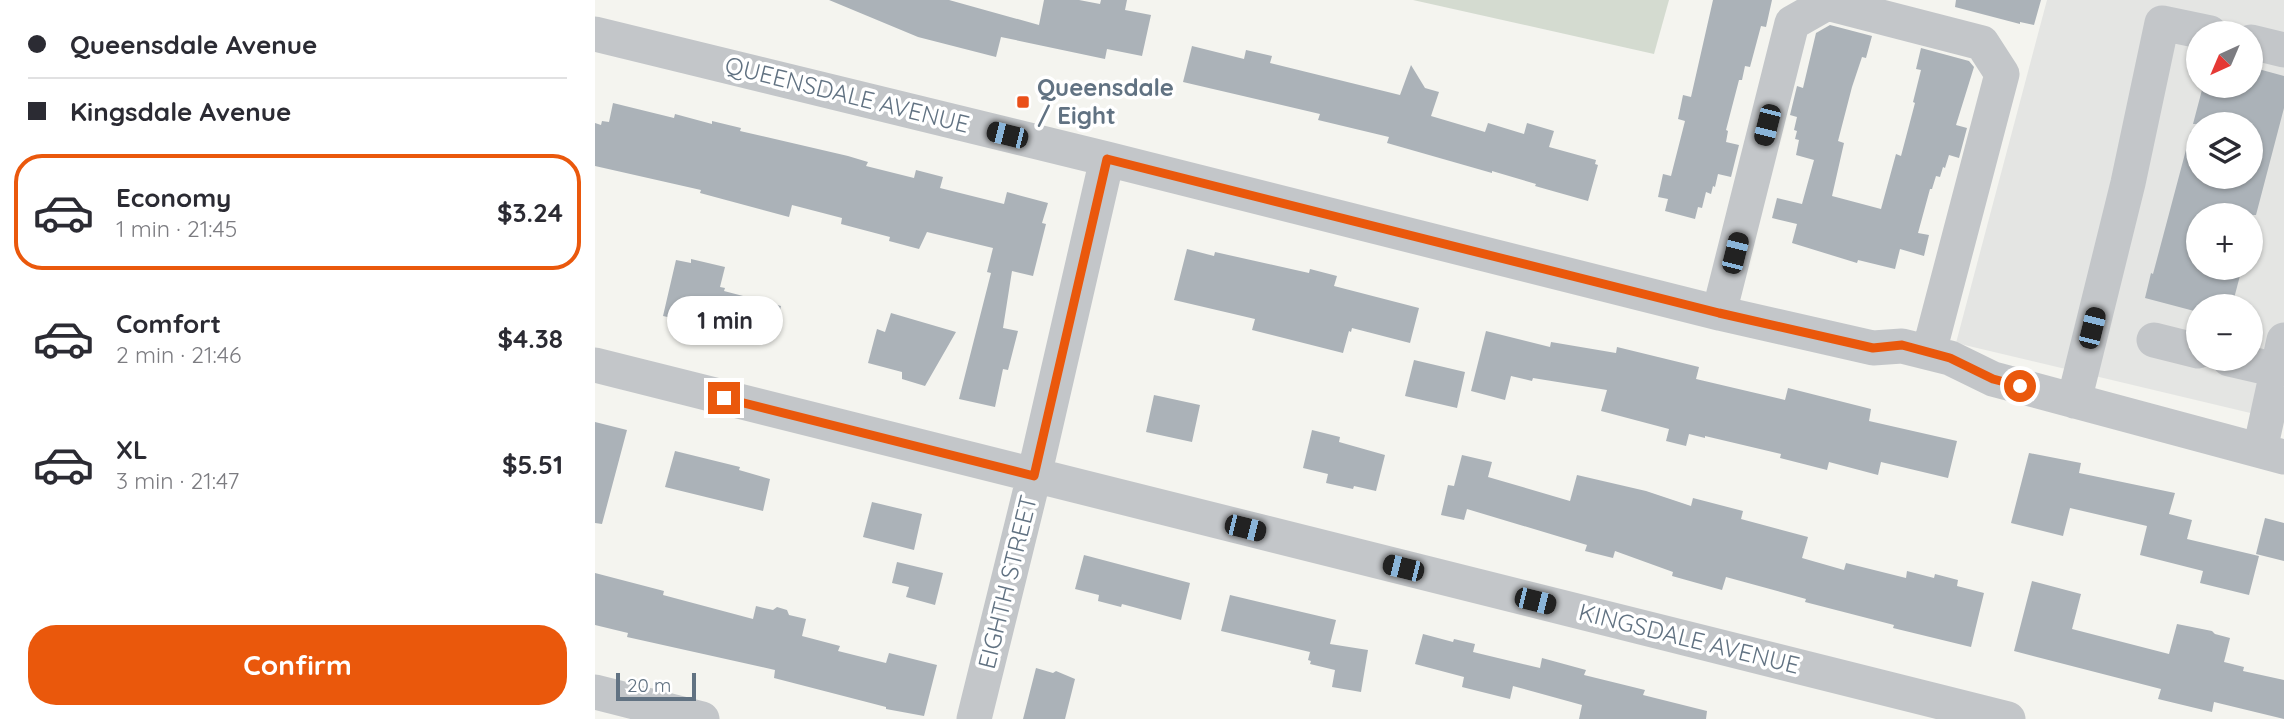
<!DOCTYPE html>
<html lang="en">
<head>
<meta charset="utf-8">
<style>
	body { margin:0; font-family:Quicksand,sans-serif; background:#f7f7f7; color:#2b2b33; height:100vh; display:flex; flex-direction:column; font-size:26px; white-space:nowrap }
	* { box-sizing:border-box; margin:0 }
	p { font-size:23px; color:#7c7c81 }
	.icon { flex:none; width:38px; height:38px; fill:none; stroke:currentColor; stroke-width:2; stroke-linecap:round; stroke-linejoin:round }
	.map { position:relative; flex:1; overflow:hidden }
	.drawer { display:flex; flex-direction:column; background:#fff; width:595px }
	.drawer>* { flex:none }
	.top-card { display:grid; align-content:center; height:154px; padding:0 28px; background:#fff }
	.needle { width:46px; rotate:224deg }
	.controls { position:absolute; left:1591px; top:21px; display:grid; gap:14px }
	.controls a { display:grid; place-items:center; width:77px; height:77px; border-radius:50%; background:#fff; box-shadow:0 2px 5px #0004; font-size:35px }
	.scale { position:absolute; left:21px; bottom:18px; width:80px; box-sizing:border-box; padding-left:7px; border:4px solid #617282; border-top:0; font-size:19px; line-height:24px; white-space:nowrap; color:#617282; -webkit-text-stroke:5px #fff; paint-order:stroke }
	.end { position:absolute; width:32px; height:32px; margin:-16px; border:9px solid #ea580c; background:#fff; box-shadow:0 0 0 4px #fff }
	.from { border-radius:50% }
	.bubble { position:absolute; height:49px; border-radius:24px; background:#fff; box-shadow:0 2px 5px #0004; font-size:23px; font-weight:700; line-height:49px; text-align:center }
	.car { position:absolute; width:21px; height:42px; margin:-21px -10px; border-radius:9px; box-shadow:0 0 5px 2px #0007; background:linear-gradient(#222 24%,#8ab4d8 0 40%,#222 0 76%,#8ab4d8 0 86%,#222 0) }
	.top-card b { display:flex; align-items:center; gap:24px; height:66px; font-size:26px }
	.top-card b+b { border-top:2px solid #e1e1e2 }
	.top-card i { width:18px; height:18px; background:#2b2b33 }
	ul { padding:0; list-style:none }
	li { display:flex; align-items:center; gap:21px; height:116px; margin:0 14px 10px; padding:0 14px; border:4px solid transparent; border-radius:28px }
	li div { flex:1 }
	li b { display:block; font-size:26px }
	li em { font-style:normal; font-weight:700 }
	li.active { border-color:#ea580c }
	li>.icon { width:63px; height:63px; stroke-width:1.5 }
	.cta { display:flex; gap:14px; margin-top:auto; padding:14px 28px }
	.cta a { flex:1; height:80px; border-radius:28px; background:#ea580c; color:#fff; font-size:28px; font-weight:700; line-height:80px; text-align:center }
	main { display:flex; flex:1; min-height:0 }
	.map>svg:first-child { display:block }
	.built { fill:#e4e5e3; fill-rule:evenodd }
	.green { fill:#d4dbd0 }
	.building { fill:#abb2b8 }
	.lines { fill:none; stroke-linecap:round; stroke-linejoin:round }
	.minor { stroke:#c3c6c9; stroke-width:35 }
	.route { stroke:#ea580c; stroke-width:9 }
	.poi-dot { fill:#ea4f19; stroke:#fff; stroke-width:2.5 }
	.labels { text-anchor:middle; stroke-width:7; stroke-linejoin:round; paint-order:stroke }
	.poi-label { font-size:24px; font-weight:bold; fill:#617282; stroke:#fff; text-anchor:start }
	.street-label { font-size:24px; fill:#617282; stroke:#fff }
</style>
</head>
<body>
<main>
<section class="drawer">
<div class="top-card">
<b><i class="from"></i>Queensdale Avenue</b>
<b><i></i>Kingsdale Avenue</b>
</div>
<ul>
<li class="active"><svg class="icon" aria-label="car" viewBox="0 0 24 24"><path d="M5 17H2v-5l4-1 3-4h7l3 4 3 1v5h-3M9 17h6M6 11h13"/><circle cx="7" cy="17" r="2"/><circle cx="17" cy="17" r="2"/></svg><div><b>Economy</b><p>1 min · 21:45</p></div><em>$3.24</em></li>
<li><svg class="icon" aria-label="car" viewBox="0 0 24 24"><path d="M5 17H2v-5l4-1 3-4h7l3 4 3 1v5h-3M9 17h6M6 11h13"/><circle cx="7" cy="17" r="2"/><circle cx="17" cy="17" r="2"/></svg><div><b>Comfort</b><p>2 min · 21:46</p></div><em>$4.38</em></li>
<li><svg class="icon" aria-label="car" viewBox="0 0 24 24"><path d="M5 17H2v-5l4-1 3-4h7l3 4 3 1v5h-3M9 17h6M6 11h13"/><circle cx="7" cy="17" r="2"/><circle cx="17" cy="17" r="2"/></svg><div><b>XL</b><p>3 min · 21:47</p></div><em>$5.51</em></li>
</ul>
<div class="cta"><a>Confirm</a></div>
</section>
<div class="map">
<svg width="1689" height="719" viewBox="0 0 1689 719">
	<rect width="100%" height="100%" fill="#f4f4ef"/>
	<path class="built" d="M 1452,0 L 1689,0 L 1689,421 L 1361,343 ZM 1603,33 L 1656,33 L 1656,86 L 1603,86 ZM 1603,124 L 1656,124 L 1656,177 L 1603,177 ZM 1603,215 L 1656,215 L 1656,268 L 1603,268 ZM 1603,306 L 1656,306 L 1656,359 L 1603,359 Z"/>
	<path class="green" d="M 818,0 L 1074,0 L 1059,54 Z"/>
	<path class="building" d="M 234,0 L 354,0 L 444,25 L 449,0 L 484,0 L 505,4 L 506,0 L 532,0 L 530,10 L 556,15 L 547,56 L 512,49 L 510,59 L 406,37 L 401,57 L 323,37 Z
		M 1118,0 L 1177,0 L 1171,27 L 1166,26 L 1155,67 L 1150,66 L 1147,80 L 1144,80 L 1131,130 L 1133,131 L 1131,142 L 1144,145 L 1136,177 L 1123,174 L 1120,187 L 1118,186 L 1116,194 L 1111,192 L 1107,208 L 1103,207 L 1100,219 L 1070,211 L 1073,199 L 1063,197 L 1068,174 L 1076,176 L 1090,121 L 1083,119 L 1088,95 L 1096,97 Z
		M 1361,0 L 1446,0 L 1439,25 L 1425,22 L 1425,24 L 1360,7 Z
		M 1235,25 L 1277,36 L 1271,58 L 1267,57 L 1257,87 L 1243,141 L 1249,143 L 1237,196 L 1286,209 L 1301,154 L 1306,156 L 1320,103 L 1318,102 L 1326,70 L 1321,69 L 1326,48 L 1374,61 L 1379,67 L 1361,125 L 1372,128 L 1364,158 L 1354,155 L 1350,168 L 1348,167 L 1345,177 L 1341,176 L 1337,189 L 1335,189 L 1323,233 L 1334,235 L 1329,256 L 1305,249 L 1300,269 L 1263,260 L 1262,263 L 1197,243 L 1202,224 L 1177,218 L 1182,198 L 1207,204 L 1219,160 L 1201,155 L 1204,140 L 1200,139 L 1202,131 L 1199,130 L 1202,117 L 1195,115 L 1202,86 L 1208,88 L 1221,33 Z
		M 597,46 L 649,59 L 651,50 L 677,56 L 675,63 L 805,95 L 816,65 L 830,88 L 844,92 L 836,116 L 890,132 L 893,123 L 929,134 L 932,123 L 959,131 L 954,147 L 1001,160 L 1000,164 L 1003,165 L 993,201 L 940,186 L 941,184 L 897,171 L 897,173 L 792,143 L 794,137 L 723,120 L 725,114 L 588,82 Z
		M 1656,67 L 1689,76 L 1689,108 L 1661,215 L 1603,215 L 1603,268 L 1647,268 L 1637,306 L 1603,306 L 1603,312 L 1550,298 L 1556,273 L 1558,274 L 1596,131 L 1603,132 L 1603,177 L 1656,177 L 1656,124 L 1598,124 L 1608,86 L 1656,86 Z
		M 18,103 L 79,118 L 80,114 L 117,124 L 117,121 L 146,128 L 145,131 L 253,156 L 273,162 L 271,166 L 319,178 L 321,170 L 348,177 L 345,188 L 409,204 L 412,192 L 453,203 L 447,223 L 451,224 L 438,276 L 417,271 L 408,328 L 423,331 L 413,370 L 408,369 L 400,407 L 364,399 L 396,273 L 392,272 L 398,248 L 332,232 L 324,249 L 294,241 L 295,237 L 246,224 L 247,218 L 197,205 L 194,217 L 105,193 L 106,190 L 0,166 L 0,123 L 6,125 L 7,121 L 14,122 Z
		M 592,249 L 619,256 L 620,252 L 714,273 L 715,269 L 742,276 L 739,286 L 824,308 L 815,343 L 757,328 L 756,332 L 754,331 L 748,353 L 657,330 L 660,319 L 579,300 Z
		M 96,259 L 130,267 L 125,287 L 130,288 L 129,291 L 186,306 L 177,341 L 120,327 L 119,330 L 91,324 L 91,321 L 68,316 L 81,260 L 96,263 Z
		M 296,313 L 361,332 L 330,386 L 307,379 L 307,372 L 273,363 L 282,329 L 290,332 Z
		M 891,331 L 955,347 L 956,342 L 1021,353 L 1022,347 L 1104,367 L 1101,379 L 1190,400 L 1193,388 L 1276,409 L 1274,421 L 1362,441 L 1353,478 L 1286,462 L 1283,475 L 1234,462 L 1232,470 L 1185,458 L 1186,454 L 1110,436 L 1110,438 L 1094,434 L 1091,446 L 1071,441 L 1074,429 L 1006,411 L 1012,390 L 938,378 L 937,381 L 916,376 L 910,400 L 876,391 Z
		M 819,360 L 870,372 L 862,408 L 810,396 Z
		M 559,395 L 605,405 L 597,442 L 551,432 Z
		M 0,422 L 32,430 L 7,524 L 0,523 Z
		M 717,430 L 745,437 L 744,442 L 790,455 L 781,491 L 759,486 L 758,489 L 731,483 L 733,474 L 708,468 Z
		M 80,451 L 145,467 L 144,470 L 175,479 L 168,511 L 70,487 Z
		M 1434,453 L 1486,463 L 1484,473 L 1580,493 L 1574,514 L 1597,520 L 1592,539 L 1664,556 L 1654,595 L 1605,583 L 1608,571 L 1545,555 L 1552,526 L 1475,508 L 1468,536 L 1416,523 Z
		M 867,455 L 897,462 L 893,477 L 975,501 L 982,475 L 1051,491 L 1096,506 L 1098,498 L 1148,511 L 1146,519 L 1213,537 L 1207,558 L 1249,570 L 1251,563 L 1311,578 L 1312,571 L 1339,578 L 1340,574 L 1363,580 L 1362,586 L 1389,593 L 1376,647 L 1298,628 L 1299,625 L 1210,602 L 1211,599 L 1131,577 L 1127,590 L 1077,576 L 1078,572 L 1020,551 L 1018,558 L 990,551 L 992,545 L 872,509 L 869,520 L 846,515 L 853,485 L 859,486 Z
		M 277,502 L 327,514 L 319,550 L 268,537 Z
		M 1670,518 L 1689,523 L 1689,561 L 1661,554 Z
		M 489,555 L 595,583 L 586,620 L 527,604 L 526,607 L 503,601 L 504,595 L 480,589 Z
		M 302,562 L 348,573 L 340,605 L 311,597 L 314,587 L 297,583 Z
		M 0,573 L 69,591 L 68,595 L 158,619 L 161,606 L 178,610 L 182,607 L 192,610 L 194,615 L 211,619 L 207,636 L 245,646 L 243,651 L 291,663 L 294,653 L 342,665 L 329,716 L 291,709 L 291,707 L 179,678 L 180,670 L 32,637 L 33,633 L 0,625 Z
		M 1437,581 L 1486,594 L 1477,629 L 1574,654 L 1582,624 L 1617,631 L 1620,634 L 1635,638 L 1629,662 L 1649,667 L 1648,671 L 1689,680 L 1689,719 L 1619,702 L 1617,712 L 1563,699 L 1566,689 L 1419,651 Z
		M 635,595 L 741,620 L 735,644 L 773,650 L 766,692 L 737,687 L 740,670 L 715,664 L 716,661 L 713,660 L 715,652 L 626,631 Z
		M 828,634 L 858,642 L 859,639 L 880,644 L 878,652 L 945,668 L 947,658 L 991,670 L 989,675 L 1050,690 L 1048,695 L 1112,711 L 1111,719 L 984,719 L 987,705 L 918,686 L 915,699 L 867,687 L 869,677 L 820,664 Z
		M 441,668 L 458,673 L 461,671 L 480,679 L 470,719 L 428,719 Z"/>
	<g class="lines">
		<path class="minor" d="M 0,34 L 512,159 L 1124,313 L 1278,348 L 1307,346 L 1355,358 L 1398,379 L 1689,457
			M 1656,42 L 1689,50
			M 1124,313 L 1197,23 L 1232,3 L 1387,43 L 1407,74 L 1334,352
			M 1559,340 L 1603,351
			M 1634,359 L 1682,370
			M 0,365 L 1413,719
			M 1479,401 L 1533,183 L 1567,23 L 1615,33
			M 1665,450 L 1689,340
			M 0,692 L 107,719
			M 379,719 L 439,476 L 512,159"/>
	</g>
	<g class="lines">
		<path class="route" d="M 129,398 L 439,476 L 512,159 L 1124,313 L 1278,348 L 1307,345 L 1355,358 L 1398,379 L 1425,386"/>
	</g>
	<rect class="poi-dot" x="421" y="95" width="14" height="14" rx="3.5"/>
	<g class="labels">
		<g class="poi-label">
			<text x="442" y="96">Queensdale<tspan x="442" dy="28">/ Eight</tspan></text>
		</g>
		<g class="street-label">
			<text transform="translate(252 95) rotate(14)" y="8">QUEENSDALE AVENUE</text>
			<text transform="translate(413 582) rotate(-76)" y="8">EIGHTH STREET</text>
			<text transform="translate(1094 639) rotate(14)" y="8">KINGSDALE AVENUE</text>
		</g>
	</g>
</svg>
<div class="controls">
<a><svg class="needle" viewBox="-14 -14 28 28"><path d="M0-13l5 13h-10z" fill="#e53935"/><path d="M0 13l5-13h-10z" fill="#7c7c81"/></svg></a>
<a><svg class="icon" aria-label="layers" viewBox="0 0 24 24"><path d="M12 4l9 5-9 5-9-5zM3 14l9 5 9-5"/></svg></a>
<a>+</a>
<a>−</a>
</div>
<div class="scale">20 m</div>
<i class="end from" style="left:1425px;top:386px"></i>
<i class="end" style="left:129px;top:398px"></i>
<div class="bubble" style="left:72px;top:296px;width:116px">1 min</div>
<i class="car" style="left:1172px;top:125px;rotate:194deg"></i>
<i class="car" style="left:412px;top:135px;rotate:284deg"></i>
<i class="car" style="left:1140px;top:253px;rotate:14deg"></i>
<i class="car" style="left:1497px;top:328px;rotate:14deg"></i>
<i class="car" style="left:650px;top:528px;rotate:104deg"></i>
<i class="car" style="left:808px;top:568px;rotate:284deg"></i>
<i class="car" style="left:940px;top:601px;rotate:104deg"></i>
</div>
</main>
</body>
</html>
